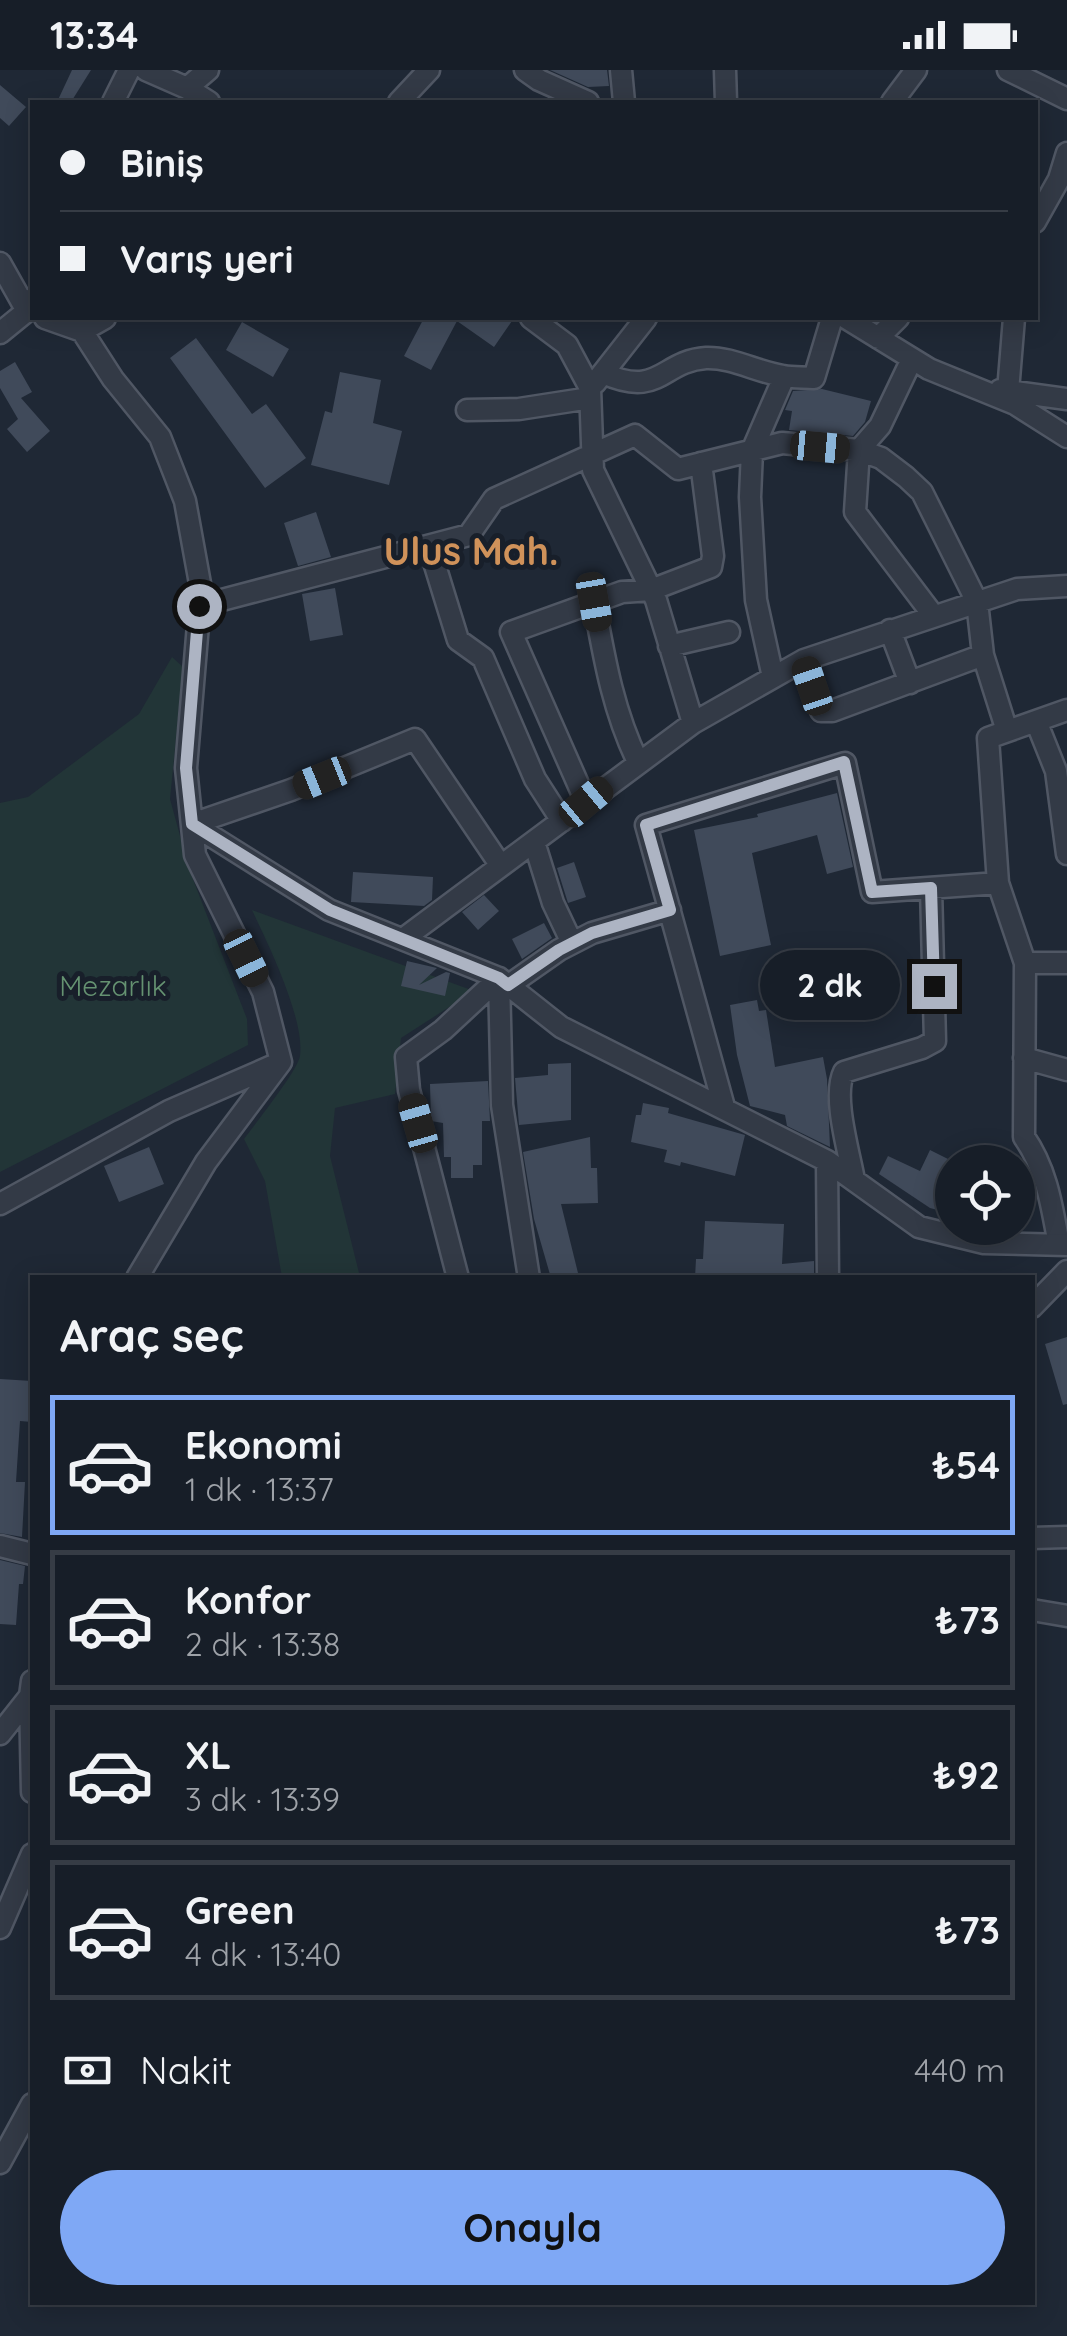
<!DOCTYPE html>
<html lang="tr">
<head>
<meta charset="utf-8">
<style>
	body { margin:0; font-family:Quicksand,sans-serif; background:#242b34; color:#f1f3f6; height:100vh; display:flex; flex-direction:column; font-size:38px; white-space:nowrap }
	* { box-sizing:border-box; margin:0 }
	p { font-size:32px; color:#9ea2a8 }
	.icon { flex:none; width:55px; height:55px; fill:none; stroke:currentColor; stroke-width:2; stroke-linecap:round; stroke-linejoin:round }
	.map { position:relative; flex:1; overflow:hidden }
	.drawer { position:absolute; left:30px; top:1205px; width:1005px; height:1030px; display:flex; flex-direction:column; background:#171e28; border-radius:0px; box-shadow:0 5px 25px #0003,0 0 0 2px #363c45 }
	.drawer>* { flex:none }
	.hud { position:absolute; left:30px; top:30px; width:1008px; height:220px; border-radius:0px; box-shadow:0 5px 25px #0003,0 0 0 2px #363c45; display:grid; align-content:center; height:220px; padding:0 30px; background:#171e28 }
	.controls { position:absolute; left:935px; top:1075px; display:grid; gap:20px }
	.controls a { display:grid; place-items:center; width:100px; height:100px; border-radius:50%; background:#171e28; box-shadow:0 5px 25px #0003,0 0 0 2px #363c45; font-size:50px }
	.end { position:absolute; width:45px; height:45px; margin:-22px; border:12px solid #adb4c3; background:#111; box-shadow:0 0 0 5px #111 }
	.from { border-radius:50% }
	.bubble { position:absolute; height:70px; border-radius:35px; background:#171e28; box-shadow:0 5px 25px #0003,0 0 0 2px #363c45; font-size:32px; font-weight:700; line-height:70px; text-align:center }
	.car { position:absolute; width:30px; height:60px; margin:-30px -15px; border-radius:12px; box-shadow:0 0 8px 2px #0007; background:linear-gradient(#222 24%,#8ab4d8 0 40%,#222 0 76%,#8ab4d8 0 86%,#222 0) }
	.hud b { display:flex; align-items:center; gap:35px; height:95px; font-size:38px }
	.hud b+b { border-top:2px solid #363c45 }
	.hud i { width:25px; height:25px; background:#f1f3f6 }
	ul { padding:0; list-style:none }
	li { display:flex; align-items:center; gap:30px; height:140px; margin:0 20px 15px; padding:0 10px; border:5px solid #363c45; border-radius:0px }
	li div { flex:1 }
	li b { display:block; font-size:38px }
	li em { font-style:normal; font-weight:700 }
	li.selected { border-color:#7fa8f5 }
	li>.icon { width:90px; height:90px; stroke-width:1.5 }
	h2 { padding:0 30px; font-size:45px; line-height:120px }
	.pay { display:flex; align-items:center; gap:25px; height:110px; padding:0 30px; font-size:38px }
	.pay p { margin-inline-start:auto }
	.action { display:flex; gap:20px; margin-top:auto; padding:20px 30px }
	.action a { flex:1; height:115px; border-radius:60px; background:#7fa8f5; color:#111; font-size:40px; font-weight:700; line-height:115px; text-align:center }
	.status { display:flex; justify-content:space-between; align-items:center; height:70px; padding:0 50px; background:#171e28; direction:ltr }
	.status svg { height:28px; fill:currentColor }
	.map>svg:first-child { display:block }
	.green { fill:#223537 }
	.building { fill:#404a5a }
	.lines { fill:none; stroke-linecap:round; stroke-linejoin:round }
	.minor-casing { stroke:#505764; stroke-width:25 }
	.minor { stroke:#333a46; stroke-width:20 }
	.route { stroke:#adb4c3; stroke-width:12 }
	.labels { text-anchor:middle; stroke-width:10; stroke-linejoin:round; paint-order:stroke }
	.park-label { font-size:28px; fill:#659271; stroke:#181f2a }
	.district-label { font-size:38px; font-weight:bold; fill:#d0925a; stroke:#181f2a }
</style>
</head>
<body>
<div class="status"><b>13:34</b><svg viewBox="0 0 49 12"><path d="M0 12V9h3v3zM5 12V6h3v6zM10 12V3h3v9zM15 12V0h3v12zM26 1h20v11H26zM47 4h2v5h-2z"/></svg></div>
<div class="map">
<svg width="1067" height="2266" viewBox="0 0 1067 2266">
	<rect width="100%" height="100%" fill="#1f2835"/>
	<path class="green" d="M 172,587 L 183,597 L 170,729 L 189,799 L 247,949 L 248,975 L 0,1102 L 0,733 L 28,727 L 139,644 Z
		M 252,840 L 474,921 L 401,968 L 395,1024 L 335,1038 L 330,1086 L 360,1207 L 282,1207 L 265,1111 L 244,1069 C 255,1054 298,1000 300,986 C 305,949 268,874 252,840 Z"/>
	<path class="building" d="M 72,0 L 91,0 L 71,32 L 57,32 Z
		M 550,0 L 607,0 L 609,16 L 588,17 Z
		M 0,15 L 26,37 L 9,56 L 0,48 Z
		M 424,248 L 514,248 L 494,277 L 457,251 L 431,300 L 404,286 Z
		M 242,252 L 289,279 L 273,307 L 226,280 Z
		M 196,268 L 252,344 L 266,334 L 306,388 L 265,418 L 170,288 Z
		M 15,292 L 32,322 L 21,328 L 50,361 L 27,382 L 7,359 L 18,349 L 0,318 L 0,301 Z
		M 340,302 L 381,310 L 373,353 L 402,361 L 389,415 L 311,395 L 325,341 L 332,343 Z
		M 822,319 L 871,331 L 865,352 L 853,366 L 789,360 L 792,341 L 785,340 L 793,321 Z
		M 316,442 L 331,487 L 298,496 L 284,453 Z
		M 335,518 L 343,565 L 310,571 L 302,524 Z
		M 837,723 L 853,797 L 827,804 L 817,765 L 752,783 L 771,875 L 720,886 L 694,760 L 758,747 L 757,744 Z
		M 574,792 L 586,827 L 568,833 L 557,798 Z
		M 353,802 L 433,807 L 432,830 L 424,836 L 351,832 Z
		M 484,825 L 499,841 L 478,860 L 462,842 Z
		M 544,853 L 552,868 L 522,889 L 512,869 Z
		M 407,891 L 437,898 L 419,915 L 446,902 L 450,903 L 445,926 L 401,916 Z
		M 757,930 L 759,941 L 766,940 L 775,997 L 823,987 L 827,1009 L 830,1077 L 787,1056 L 785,1045 L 750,1036 L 737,985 L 730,935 Z
		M 571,993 L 571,1050 L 519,1055 L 515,1008 L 548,1005 L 548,994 Z
		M 488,1011 L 490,1051 L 482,1051 L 482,1095 L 473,1095 L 473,1108 L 451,1108 L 451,1087 L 444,1087 L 443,1053 L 431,1051 L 430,1014 Z
		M 643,1033 L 669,1038 L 668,1043 L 745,1065 L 735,1106 L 681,1092 L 680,1096 L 664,1092 L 667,1080 L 631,1072 L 636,1045 L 641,1045 Z
		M 590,1067 L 591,1098 L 597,1098 L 598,1133 L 561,1134 L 578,1203 L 551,1208 L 534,1149 L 523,1082 Z
		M 149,1077 L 164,1114 L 119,1132 L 104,1096 Z
		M 930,1080 L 952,1091 L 952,1144 L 930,1138 L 879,1104 L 888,1086 L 920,1101 Z
		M 705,1151 L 784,1154 L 782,1194 L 814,1191 L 814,1208 L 695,1208 L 696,1189 L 703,1189 Z
		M 1067,1267 L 1067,1334 L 1063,1335 L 1045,1274 Z
		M 0,1309 L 32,1311 L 32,1352 L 20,1351 L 16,1412 L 25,1412 L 22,1467 L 0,1463 Z
		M 0,1490 L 25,1496 L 23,1514 L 19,1514 L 16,1555 L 0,1554 Z"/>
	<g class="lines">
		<defs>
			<path id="minor" d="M 146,0 L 187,18 L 209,32
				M 525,0 L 539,10 L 588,32
				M 621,0 L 624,32
				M 725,0 L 726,32
				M 1008,0 L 1067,29
				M 187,18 L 208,0
				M 113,32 L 129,0
				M 399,32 L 429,0
				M 892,32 L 916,0
				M 1035,152 L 1059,109 L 1067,83
				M 0,193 L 27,241
				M 45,248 L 82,261 L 113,309 L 160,367 L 185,431 L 201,519 L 186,698 L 195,785 L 263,922 L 281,992 L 206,1092 L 137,1208
				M 531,248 L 567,275 L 590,318 L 593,400 L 656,530 L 693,653
				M 846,248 L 929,299 L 1015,334 L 1067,367
				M 82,261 L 105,248
				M 0,263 L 27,241 L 32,229
				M 878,268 L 898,248
				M 912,289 L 880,356 L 859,380 L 855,442 L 933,545
				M 603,303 C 660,329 661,291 706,288 C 732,287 757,302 783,306 C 793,308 804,307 814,308 L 832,248
				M 595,313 L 646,248
				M 1000,320 L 1067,329
				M 1008,321 L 1014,248
				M 467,340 L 519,339 L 590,328
				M 429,476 L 458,570 L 483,588 L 535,709 L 562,751
				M 594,532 C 604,587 613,641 638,692
				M 199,536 L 469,465 L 494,429 L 635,365 L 678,399 L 782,373 L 859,380 L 881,388 L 906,407 L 922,422 L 977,532 L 983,585 L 1007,661
				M 890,560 L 910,613
				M 669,576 L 729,562
				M 804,590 L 821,641 L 832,641 L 983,585
				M 773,607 L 756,530 L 750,427 L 752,381 L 784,307
				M 1036,651 L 1056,701 L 1067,784
				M 586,732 L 511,562 L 622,522 L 651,520 L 711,497 L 713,486 L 701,393
				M 192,754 L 329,840 L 499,908 L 561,957 L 827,1091 L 919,1157 L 984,1173 L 1067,1175
				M 192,754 L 291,720 L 415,669 L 501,796
				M 534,772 L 553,833 L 572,873
				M 403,869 L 693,653 L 804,590 L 1017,519 L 1067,516
				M 1025,893 L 1067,893
				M 499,908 L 502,1035 L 529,1208
				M 509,915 L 559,880 L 592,863 L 670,840
				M 1024,988 L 1067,1000
				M 724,1037 L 646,755 L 845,693 L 872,822 L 998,813
				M 827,1091 L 828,1208
				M 854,1110 C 849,1082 832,1026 844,1002 L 922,978 L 935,971 L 931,818
				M 0,1134 L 169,1041 L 279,993
				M 1059,1175 C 1052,1137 1047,1100 1024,1067 L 1025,893 L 998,813 L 988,668 L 1067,640
				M 458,1208 L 409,1020 L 406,987 L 443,960 L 499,908
				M 1032,1237 L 1067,1201
				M 1032,1468 L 1067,1467
				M 0,1476 L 32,1484
				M 1032,1540 L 1067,1546
				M 30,1626 L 32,1722
				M 0,1664 L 30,1626 L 32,1611
				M 0,1858 L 32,1784
				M 0,2093 L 32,2034"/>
		</defs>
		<use href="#minor" class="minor-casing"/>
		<use href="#minor" class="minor"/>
	</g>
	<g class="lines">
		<path class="route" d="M 199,536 L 186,698 L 192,754 L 330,840 L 499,908 L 508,915 L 559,880 L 592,863 L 670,840 L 646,755 L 844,692 L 872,822 L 931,818 L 934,916"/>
	</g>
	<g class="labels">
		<g class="park-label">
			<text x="113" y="926">Mezarlık</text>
		</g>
		<g class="district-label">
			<text x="471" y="495">Ulus Mah.</text>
		</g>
	</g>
</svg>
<div class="controls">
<a><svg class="icon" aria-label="locate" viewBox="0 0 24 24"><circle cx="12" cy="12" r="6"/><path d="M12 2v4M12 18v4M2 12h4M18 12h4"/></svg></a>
</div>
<i class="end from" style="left:199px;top:536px"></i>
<i class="end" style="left:934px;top:916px"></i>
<div class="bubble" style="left:760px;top:880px;width:140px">2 dk</div>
<i class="car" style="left:820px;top:377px;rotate:95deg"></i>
<i class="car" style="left:594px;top:532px;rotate:170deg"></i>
<i class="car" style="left:812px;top:616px;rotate:341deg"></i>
<i class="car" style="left:322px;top:708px;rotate:248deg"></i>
<i class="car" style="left:586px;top:732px;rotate:50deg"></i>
<i class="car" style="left:246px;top:888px;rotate:154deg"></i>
<i class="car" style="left:418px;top:1053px;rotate:344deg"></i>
<div class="hud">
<b><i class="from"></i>Biniş</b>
<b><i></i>Varış yeri</b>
</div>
<section class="drawer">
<h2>Araç seç</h2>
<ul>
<li class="selected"><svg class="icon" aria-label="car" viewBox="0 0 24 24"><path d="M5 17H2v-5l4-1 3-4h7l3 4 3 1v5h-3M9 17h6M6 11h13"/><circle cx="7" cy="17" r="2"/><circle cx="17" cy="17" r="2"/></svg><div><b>Ekonomi</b><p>1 dk · 13:37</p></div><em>₺54</em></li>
<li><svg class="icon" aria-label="car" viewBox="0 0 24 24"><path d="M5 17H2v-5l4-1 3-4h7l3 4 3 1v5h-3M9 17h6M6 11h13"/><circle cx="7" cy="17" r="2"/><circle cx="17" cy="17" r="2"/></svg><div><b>Konfor</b><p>2 dk · 13:38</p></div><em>₺73</em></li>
<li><svg class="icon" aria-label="car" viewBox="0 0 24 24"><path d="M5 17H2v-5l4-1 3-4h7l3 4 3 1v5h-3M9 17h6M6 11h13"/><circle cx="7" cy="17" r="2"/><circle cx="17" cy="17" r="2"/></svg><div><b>XL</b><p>3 dk · 13:39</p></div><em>₺92</em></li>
<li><svg class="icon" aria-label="car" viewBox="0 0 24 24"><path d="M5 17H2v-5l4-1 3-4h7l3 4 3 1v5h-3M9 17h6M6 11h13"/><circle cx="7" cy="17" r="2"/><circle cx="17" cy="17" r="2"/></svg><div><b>Green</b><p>4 dk · 13:40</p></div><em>₺73</em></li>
</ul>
<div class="pay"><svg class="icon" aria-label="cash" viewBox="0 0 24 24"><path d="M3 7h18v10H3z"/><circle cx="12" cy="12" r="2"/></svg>Nakit<p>440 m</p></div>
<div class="action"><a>Onayla</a></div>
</section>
</div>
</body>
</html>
